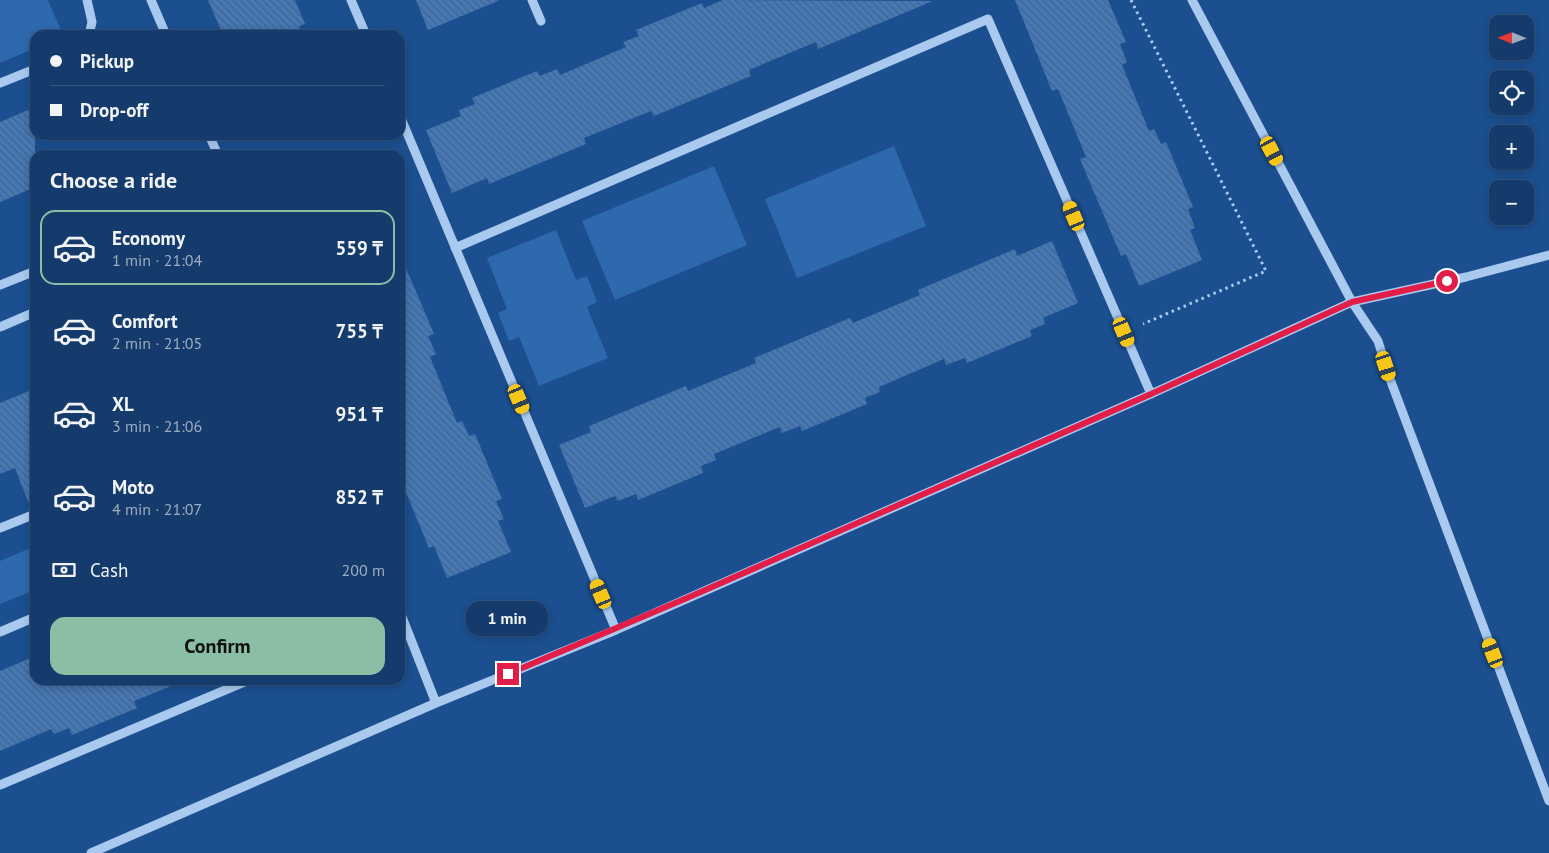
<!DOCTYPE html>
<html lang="en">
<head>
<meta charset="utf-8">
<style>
	body { margin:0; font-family:"PT Sans",sans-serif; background:#214673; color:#f1f3f6; height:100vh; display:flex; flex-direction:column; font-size:19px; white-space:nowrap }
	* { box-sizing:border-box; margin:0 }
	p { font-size:16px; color:#9dadc1 }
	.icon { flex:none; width:28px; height:28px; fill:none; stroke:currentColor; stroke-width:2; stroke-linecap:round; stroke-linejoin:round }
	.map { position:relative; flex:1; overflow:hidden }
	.panel { position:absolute; left:30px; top:150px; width:375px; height:535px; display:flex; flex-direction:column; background:#143b6b; border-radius:15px; box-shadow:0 2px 8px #0003,0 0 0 1px #33557e }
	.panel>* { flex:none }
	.banner { position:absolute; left:30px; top:30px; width:375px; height:110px; border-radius:15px; box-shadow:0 2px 8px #0003,0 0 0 1px #33557e; display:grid; align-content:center; height:110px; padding:0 20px; background:#143b6b }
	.needle { width:32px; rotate:271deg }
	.controls { position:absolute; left:1489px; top:15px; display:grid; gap:10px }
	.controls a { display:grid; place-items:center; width:45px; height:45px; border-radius:10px; background:#143b6b; box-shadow:0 2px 8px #0003,0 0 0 1px #33557e; font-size:25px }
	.end { position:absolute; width:22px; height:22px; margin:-11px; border:6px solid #e11d48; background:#fff; box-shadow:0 0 0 2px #fff }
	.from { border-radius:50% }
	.bubble { position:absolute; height:35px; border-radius:15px; background:#143b6b; box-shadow:0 2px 8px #0003,0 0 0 1px #33557e; font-size:16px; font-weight:800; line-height:35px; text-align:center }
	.car { position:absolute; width:15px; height:30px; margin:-15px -8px; border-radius:6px; box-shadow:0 0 4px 1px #0007; background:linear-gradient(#f5c518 24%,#345 0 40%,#f5c518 0 76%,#345 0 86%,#f5c518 0) }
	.banner b { display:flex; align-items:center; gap:18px; height:48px; font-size:19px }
	.banner b+b { border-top:1px solid #33557e }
	.banner i { width:12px; height:12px; background:#f1f3f6 }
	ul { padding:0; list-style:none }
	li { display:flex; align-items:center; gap:15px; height:75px; margin:0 10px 8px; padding:0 10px; border:2px solid transparent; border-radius:15px }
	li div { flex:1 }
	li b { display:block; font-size:19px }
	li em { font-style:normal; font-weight:800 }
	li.on { border-color:#8abfa5 }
	li>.icon { width:45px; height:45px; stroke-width:1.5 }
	h2 { padding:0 20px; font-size:22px; line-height:60px }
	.pay { display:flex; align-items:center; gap:12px; height:55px; padding:0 20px; font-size:19px }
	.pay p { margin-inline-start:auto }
	.primary-button { display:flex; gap:10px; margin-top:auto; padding:10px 20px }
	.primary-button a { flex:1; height:58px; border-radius:15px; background:#8abfa5; color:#111; font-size:20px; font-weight:800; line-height:58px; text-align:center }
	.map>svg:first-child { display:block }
	.park { fill:#2e69ad }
	.building { fill:url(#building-back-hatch) }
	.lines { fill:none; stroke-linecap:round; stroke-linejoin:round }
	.path { stroke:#a9c9ee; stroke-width:3; stroke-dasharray:2.5 4; stroke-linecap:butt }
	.minor { stroke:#a9c9ee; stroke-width:9 }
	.route { stroke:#e11d48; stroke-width:6 }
</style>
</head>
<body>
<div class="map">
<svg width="1549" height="853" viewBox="0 0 1549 853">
	<defs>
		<pattern id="building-back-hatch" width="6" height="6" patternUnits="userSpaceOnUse" patternTransform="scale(1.25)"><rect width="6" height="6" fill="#4478b7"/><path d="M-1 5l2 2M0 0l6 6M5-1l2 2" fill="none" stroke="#486282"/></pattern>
	</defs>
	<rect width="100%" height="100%" fill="#1b4f8f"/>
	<path class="park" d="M 0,0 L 48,0 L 63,35 L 35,35 L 35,48 L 0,63 Z
		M 894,146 L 926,226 L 797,278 L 765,199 Z
		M 714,166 L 747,245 L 615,300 L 582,221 Z
		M 556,230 L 576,280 L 587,276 L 597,302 L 587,307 L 608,358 L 539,386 L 519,337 L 509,341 L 498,313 L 507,309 L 487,258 Z
		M 35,546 L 35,590 L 0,604 L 0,561 Z"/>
	<path class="building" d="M 208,0 L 295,0 L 305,24 L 299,26 L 303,35 L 223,35 Z
		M 416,0 L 498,0 L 498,1 L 428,30 Z
		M 723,0 L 933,1 L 818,49 L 816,42 L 749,70 L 751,76 L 654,116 L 651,111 L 584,138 L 586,144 L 489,184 L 487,178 L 452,193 L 426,130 L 461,116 L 459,110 L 475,104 L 472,98 L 537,71 L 540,76 L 557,69 L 560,75 L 626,47 L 623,42 L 639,36 L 636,30 L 702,3 L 704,8 Z
		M 1015,0 L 1108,0 L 1126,42 L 1120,44 L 1127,62 L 1122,65 L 1149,131 L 1154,129 L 1161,144 L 1166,142 L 1193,207 L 1188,209 L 1195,228 L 1190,230 L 1202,260 L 1139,286 L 1126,254 L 1121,256 L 1080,159 L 1086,157 L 1058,89 L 1052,91 Z
		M 35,107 L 35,187 L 0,202 L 0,122 Z
		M 1052,241 L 1078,303 L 1043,318 L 1045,324 L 1030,330 L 1032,336 L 967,363 L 965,358 L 946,365 L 944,359 L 879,387 L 880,392 L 865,398 L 867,404 L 802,431 L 800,426 L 782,433 L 780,427 L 714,454 L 716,460 L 701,466 L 703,473 L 638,500 L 636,494 L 618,501 L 615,496 L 585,508 L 559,445 L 591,432 L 589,426 L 686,386 L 688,391 L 756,363 L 754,358 L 850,318 L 853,323 L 920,295 L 918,290 L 1015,249 L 1017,256 Z
		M 400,254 L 434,334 L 428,336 L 436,354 L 430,357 L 457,423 L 462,421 L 469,436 L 475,434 L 502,499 L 496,501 L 504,519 L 498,521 L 511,552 L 447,578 L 434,546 L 429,548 L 400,478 Z
		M 29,391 L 35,405 L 35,508 L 31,509 L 15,468 L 0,474 L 0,403 Z
		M 35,656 L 35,680 L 184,681 L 134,701 L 137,708 L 72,735 L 69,728 L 54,734 L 51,729 L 0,751 L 0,671 Z"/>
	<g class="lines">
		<path class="path" d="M 1131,0 L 1266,271 L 1143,324"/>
		<path class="minor" d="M 87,0 L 92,22 L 89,35
			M 151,0 L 166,35
			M 351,0 L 366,35
			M 532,0 L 541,21
			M 1192,0 L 1352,302 L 1466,277 L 1549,255
			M 0,83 L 35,69
			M 400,116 L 616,630
			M 209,135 L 218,155
			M 455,248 L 988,19 L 1151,394
			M 0,285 L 35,271
			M 0,327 L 35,312
			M 0,528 L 35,514
			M 400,612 L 436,703
			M 0,632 L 35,617
			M 0,785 L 249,680
			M 91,853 L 436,703 L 616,630 L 1151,394 L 1352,302 L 1378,341 L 1390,379 L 1549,801"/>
	</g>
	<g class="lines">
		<path class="route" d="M 508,674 L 687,598 L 1151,394 L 1352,302 L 1447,281"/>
	</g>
</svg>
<div class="controls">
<a><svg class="needle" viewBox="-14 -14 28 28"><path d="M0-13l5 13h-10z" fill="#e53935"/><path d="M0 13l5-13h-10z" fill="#9dadc1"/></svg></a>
<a><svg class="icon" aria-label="locate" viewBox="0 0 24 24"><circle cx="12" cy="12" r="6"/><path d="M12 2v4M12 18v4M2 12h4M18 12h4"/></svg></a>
<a>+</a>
<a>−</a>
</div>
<i class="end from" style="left:1447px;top:281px"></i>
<i class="end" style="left:508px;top:674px"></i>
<div class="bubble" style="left:466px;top:601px;width:82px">1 min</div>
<i class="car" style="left:1272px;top:151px;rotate:152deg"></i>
<i class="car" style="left:1074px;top:216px;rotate:337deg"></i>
<i class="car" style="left:1124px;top:332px;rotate:157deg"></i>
<i class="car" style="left:1386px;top:366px;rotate:162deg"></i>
<i class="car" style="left:519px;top:399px;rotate:157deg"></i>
<i class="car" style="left:601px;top:594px;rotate:337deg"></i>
<i class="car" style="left:1493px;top:653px;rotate:339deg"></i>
<div class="banner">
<b><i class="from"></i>Pickup</b>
<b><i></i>Drop-off</b>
</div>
<section class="panel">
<h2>Choose a ride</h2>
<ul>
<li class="on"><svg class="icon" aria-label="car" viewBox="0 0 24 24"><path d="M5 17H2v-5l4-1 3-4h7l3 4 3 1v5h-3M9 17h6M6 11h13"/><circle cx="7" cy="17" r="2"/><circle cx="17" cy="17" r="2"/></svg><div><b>Economy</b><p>1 min · 21:04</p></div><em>559 ₸</em></li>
<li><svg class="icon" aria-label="car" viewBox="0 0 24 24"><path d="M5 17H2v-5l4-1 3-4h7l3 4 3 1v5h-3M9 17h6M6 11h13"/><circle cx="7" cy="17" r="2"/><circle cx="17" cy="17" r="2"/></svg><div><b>Comfort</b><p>2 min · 21:05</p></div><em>755 ₸</em></li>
<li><svg class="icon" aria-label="car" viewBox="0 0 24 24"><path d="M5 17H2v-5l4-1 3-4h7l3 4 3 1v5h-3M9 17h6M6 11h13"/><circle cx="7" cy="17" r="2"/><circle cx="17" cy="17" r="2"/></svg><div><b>XL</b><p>3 min · 21:06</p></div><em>951 ₸</em></li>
<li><svg class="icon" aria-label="car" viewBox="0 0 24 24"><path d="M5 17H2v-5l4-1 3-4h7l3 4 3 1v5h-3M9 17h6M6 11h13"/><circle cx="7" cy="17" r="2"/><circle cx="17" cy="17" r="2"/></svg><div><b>Moto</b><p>4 min · 21:07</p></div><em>852 ₸</em></li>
</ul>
<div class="pay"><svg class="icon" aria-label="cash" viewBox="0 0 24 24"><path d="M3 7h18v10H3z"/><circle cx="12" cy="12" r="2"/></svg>Cash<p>200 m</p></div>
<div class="primary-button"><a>Confirm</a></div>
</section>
</div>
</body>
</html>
